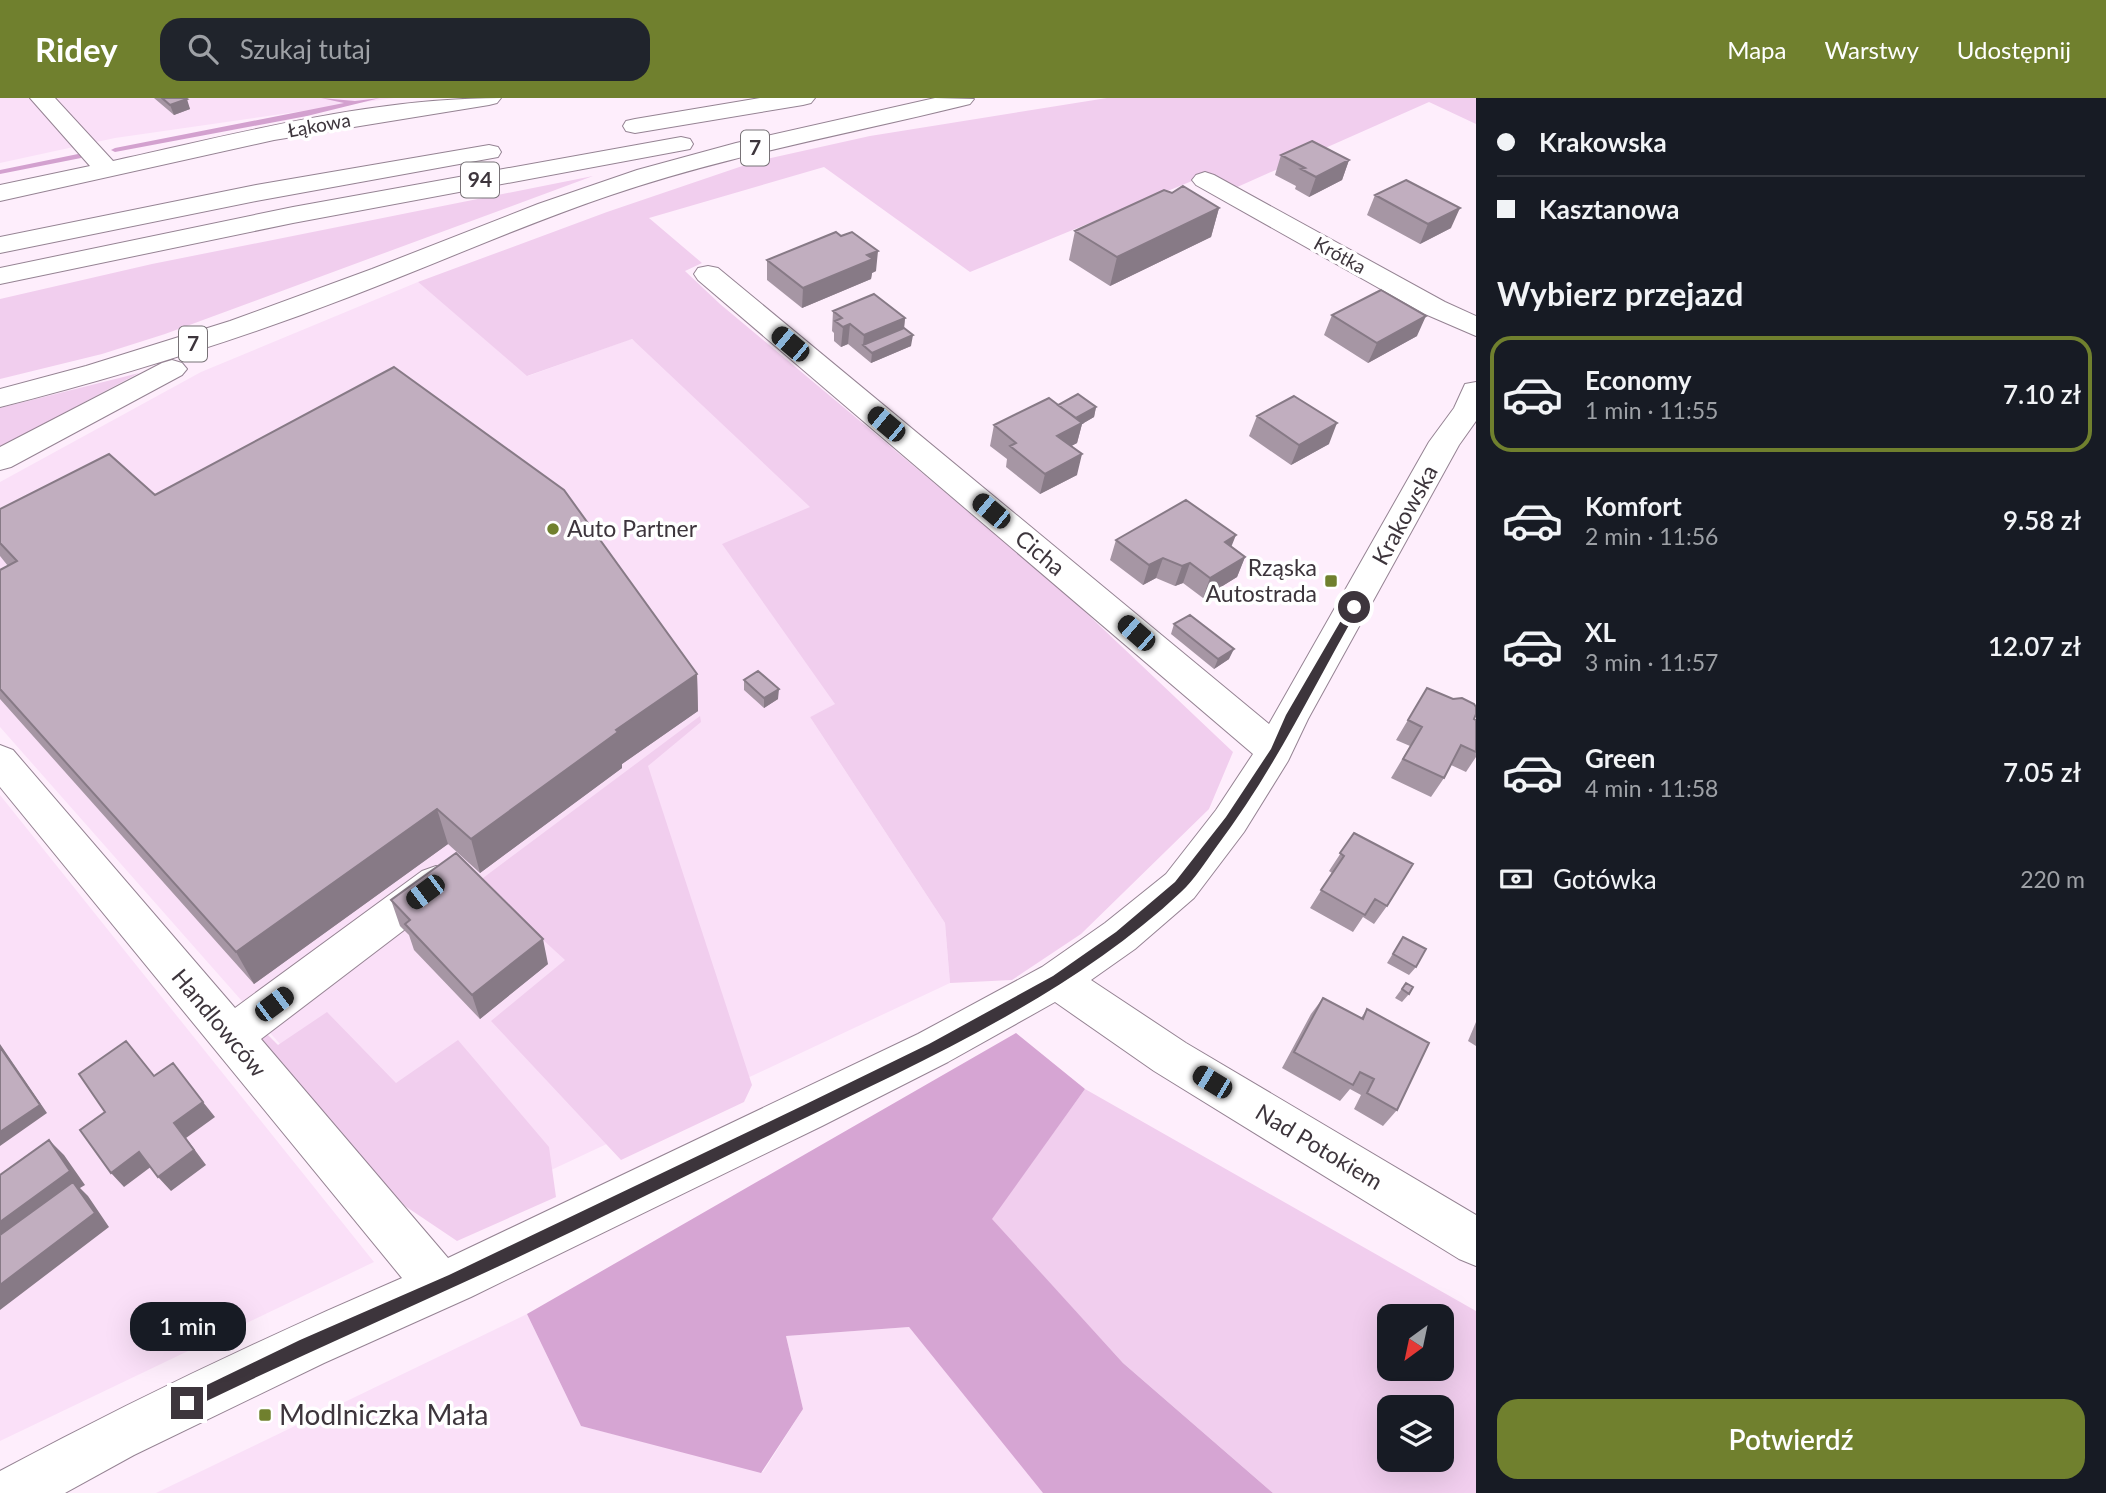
<!DOCTYPE html>
<html lang="pl">
<head>
<meta charset="utf-8">
<style>
	body { margin:0; font-family:Lato,sans-serif; background:#20242c; color:#f1f3f6; height:100vh; display:flex; flex-direction:column; font-size:26px; white-space:nowrap }
	* { box-sizing:border-box; margin:0 }
	p { font-size:23px; color:#9ea1a6 }
	.icon { flex:none; width:38px; height:38px; fill:none; stroke:currentColor; stroke-width:2; stroke-linecap:round; stroke-linejoin:round }
	.map { position:relative; flex:1; overflow:hidden }
	.drawer { display:flex; flex-direction:column; background:#171b24; width:630px }
	.drawer>* { flex:none }
	.hud { display:grid; align-content:center; height:154px; padding:0 21px; background:#171b24 }
	.needle { width:46px; rotate:213deg }
	.controls { position:absolute; left:1377px; top:1206px; display:grid; gap:14px }
	.controls a { display:grid; place-items:center; width:77px; height:77px; border-radius:14px; background:#171b24; box-shadow:0 7px 28px #0002; font-size:35px }
	.end { position:absolute; width:32px; height:32px; margin:-16px; border:9px solid #3d353c; background:#fff; box-shadow:0 0 0 4px #fff }
	.from { border-radius:50% }
	.bubble { position:absolute; height:49px; border-radius:21px; background:#171b24; box-shadow:0 7px 28px #0002; font-size:23px; font-weight:600; line-height:49px; text-align:center }
	.car { position:absolute; width:21px; height:42px; margin:-21px -10px; border-radius:9px; box-shadow:0 0 5px 2px #0007; background:linear-gradient(#222 24%,#8ab4d8 0 40%,#222 0 76%,#8ab4d8 0 86%,#222 0) }
	.hud b { display:flex; align-items:center; gap:24px; height:66px; font-size:26px }
	.hud b+b { border-top:2px solid #363941 }
	.hud i { width:18px; height:18px; background:#f1f3f6 }
	ul { padding:0; list-style:none }
	li { display:flex; align-items:center; gap:21px; height:116px; margin:0 14px 10px; padding:0 7px; border:4px solid transparent; border-radius:21px }
	li div { flex:1 }
	li b { display:block; font-size:26px }
	li em { font-style:normal; font-weight:600 }
	li.on { border-color:#70802e }
	li>.icon { width:63px; height:63px; stroke-width:1.5 }
	h2 { padding:0 21px; font-size:32px; line-height:84px }
	.pay { display:flex; align-items:center; gap:18px; height:77px; padding:0 21px; font-size:26px }
	.pay p { margin-inline-start:auto }
	.primary-button { display:flex; gap:14px; margin-top:auto; padding:14px 21px }
	.primary-button a { flex:1; height:80px; border-radius:21px; background:#70802e; color:#fff; font-size:28px; font-weight:600; line-height:80px; text-align:center }
	header { display:flex; align-items:center; gap:42px; box-sizing:border-box; height:98px; padding:0 35px; background:#70802e; color:#fff }
	header strong { font-size:33px }
	nav { display:flex; gap:38px; margin-inline-start:auto; font-size:24px }
	.search { width:490px; height:63px; background:#20242c; display:flex; align-items:center; gap:18px; box-sizing:border-box; padding:0 24px; border-radius:21px; color:#9ea1a6; font-size:26px }
	main { display:flex; flex:1; min-height:0 }
	.map>svg:first-child { display:block }
	.built { fill:#fae0f8 }
	.green { fill:#f1ceee; fill-rule:evenodd }
	.forest { fill:#d6a5d3 }
	.lines { fill:none; stroke-linecap:round; stroke-linejoin:round }
	.stream { fill:#d3a1cf; fill-rule:evenodd }
	.minor-casing { stroke:#958393; stroke-width:2 }
	.highway-casing { stroke:#958393; stroke-width:2 }
	.minor { fill:#fff; fill-rule:evenodd }
	.highway { fill:#fff; fill-rule:evenodd }
	.wall { fill:#a696a4 }
	.shaded-wall { fill:#877a86 }
	.building { fill:#c1aebf; stroke:#877a86; stroke-width:2 }
	.route { fill:#3d353c }
	.poi-dot { fill:#70802e; stroke:#fff; stroke-width:2.5 }
	.labels { text-anchor:middle; stroke-width:7; stroke-linejoin:round; paint-order:stroke }
	.far-street-label { font-size:19px; fill:#3d353c; stroke:#fff }
	.shield { fill:#fff; stroke:#777276; stroke-width:2 }
	.shield-label { font-size:21px; font-weight:bold; fill:#3d353c }
	.street-label { font-size:23px; fill:#3d353c; stroke:#fff }
	.poi-label { font-size:23px; fill:#3d353c; stroke:#fff; text-anchor:start }
	.near-poi-label { font-size:28px; fill:#3d353c; stroke:#fff; text-anchor:start }
</style>
</head>
<body>
<header>
<strong>Ridey</strong>
<div class="search"><svg class="icon" aria-label="search" viewBox="0 0 24 24"><circle cx="10" cy="10" r="6"/><path d="M15 15l6 6"/></svg>Szukaj tutaj</div>
<nav><a>Mapa</a><a>Warstwy</a><a>Udostępnij</a></nav>
</header>
<main>
<div class="map">
<svg width="1476" height="1395" viewBox="0 0 1476 1395">
	<rect width="100%" height="100%" fill="#feeefc"/>
	<path class="built" d="M 0,0 L 394,0 L 115,40 L 0,65 Z
		M 418,184 L 528,278 L 631,241 L 1062,492 L 810,619 L 945,825 L 950,885 L 438,1125 L 0,629 L 0,384 L 201,274 Z
		M 0,697 L 374,1164 L 0,1343 Z
		M 527,1216 L 581,1328 L 763,1374 L 803,1311 L 786,1238 L 909,1229 L 1044,1395 L 156,1395 Z"/>
	<path class="green" d="M 1107,0 L 1476,0 L 1476,26 L 1429,4 L 1235,90 L 1209,76 L 970,174 L 824,69 L 649,120 L 702,165 L 685,173 L 720,206 L 1062,492 L 1233,654 L 1209,711 L 1081,836 L 1012,882 L 950,885 L 945,825 L 810,619 L 835,606 L 722,446 L 810,409 L 632,241 L 527,278 L 418,184 L 607,114 L 757,63 L 870,38 Z
		M 593,78 L 165,236 L 102,256 L 0,281 L 0,201 L 152,166 Z
		M 139,275 L 0,349 L 0,310 Z
		M 700,618 L 701,624 L 648,668 L 752,987 L 744,1004 L 621,1062 L 491,923 L 565,862 L 479,783 Z
		M 327,914 L 396,985 L 458,942 L 549,1049 L 556,1099 L 457,1143 L 405,1108 L 253,940 L 264,933 L 278,947 Z
		M 1085,991 L 1476,1213 L 1476,1395 L 1273,1395 L 1123,1265 L 991,1121 ZM 1390,1218 L 1442,1218 L 1442,1270 L 1390,1270 ZM 1390,1309 L 1442,1309 L 1442,1362 L 1390,1362 Z"/>
	<path class="forest" d="M 1016,935 L 1085,991 L 992,1121 L 1123,1265 L 1273,1395 L 1043,1395 L 909,1229 L 786,1238 L 803,1311 L 761,1375 L 581,1328 L 527,1216 Z"/>
	<g class="lines">
		<path class="stream" d="M 321,0 L 355,3 L 380,0 L 307,18 L 115,54 L 111,52 L 115,50 L 344,5 Z
			M 78,56 L 82,58 L 81,60 L 0,76 L 0,72 Z"/>
		<defs>
			<path id="minor" d="M 30,0 L 55,0 L 113,63 C 239,35 372,0 501,0 L 497,5 L 489,7 L 274,42 L 0,103 L 0,87 L 90,68 Z
				M 1205,74 L 1214,77 L 1445,204 L 1476,218 L 1476,238 L 1425,216 L 1196,87 L 1192,82 L 1196,77 Z
				M 708,168 L 718,170 L 1269,626 L 1429,344 L 1454,310 L 1465,286 L 1476,284 L 1476,323 L 1459,347 L 1308,621 L 1288,663 L 1244,734 L 1194,800 L 1135,851 L 1091,882 L 1186,945 L 1476,1117 L 1476,1168 L 1459,1161 L 1154,973 L 1055,904 L 948,964 L 822,1028 L 471,1199 L 324,1265 L 134,1357 L 65,1395 L 0,1395 L 0,1373 C 131,1303 265,1239 402,1180 L 0,689 L 0,647 L 13,652 L 235,910 L 422,773 L 436,768 L 450,773 L 456,785 L 450,797 L 261,941 L 448,1160 L 918,936 L 1042,869 L 1105,825 L 1166,776 L 1216,712 L 1253,656 L 698,182 L 694,176 L 698,170 Z"/>
			<path id="highway" d="M 760,0 L 815,0 L 811,5 L 803,7 L 635,35 L 626,33 L 623,28 L 626,23 L 635,21 Z
				M 935,0 L 974,1 L 970,6 C 850,36 728,57 611,97 C 522,127 436,166 349,199 C 235,243 118,279 0,309 L 0,291 L 86,268 L 230,223 L 372,171 L 538,106 L 637,72 L 736,45 Z
				M 681,39 L 690,41 L 693,46 L 690,51 L 293,125 L 0,186 L 0,170 L 293,109 Z
				M 489,47 L 498,49 L 501,54 L 498,59 L 256,103 L 0,155 L 0,139 L 256,87 Z
				M 172,262 L 182,265 L 187,271 L 182,277 L 11,369 L 0,372 L 0,349 L 162,265 Z"/>
		</defs>
		<use href="#minor" class="minor-casing"/>
		<use href="#highway" class="highway-casing"/>
		<use href="#minor" class="minor"/>
		<use href="#highway" class="highway"/>
	</g>
	<path class="wall" d="M 154,0 L 185,0 L 190,11 L 174,17 Z
		M 1281,57 L 1349,62 L 1342,82 L 1309,99 L 1295,91 L 1296,88 L 1275,77 Z
		M 1172,95 L 1219,110 L 1211,139 L 1110,188 L 1069,162 L 1075,133 Z
		M 1375,97 L 1451,130 L 1420,146 L 1367,117 Z
		M 767,162 L 876,173 L 872,175 L 871,181 L 802,210 L 767,182 Z
		M 833,213 L 905,220 L 904,230 L 911,248 L 871,265 L 848,246 L 841,249 L 834,243 L 834,235 L 832,233 Z
		M 1332,217 L 1417,238 L 1368,265 L 1324,237 Z
		M 1058,307 L 1096,309 L 1094,319 L 1082,326 L 1077,345 L 1071,348 L 1077,377 L 1040,396 L 1006,369 L 1007,361 L 990,348 L 994,327 Z
		M 1257,318 L 1329,346 L 1291,367 L 1249,338 Z
		M 155,397 L 697,576 L 698,613 L 622,666 L 622,670 L 480,775 L 448,746 L 254,886 L 0,601 L 0,472 L 8,468 L 0,458 L 0,411 Z
		M 1116,442 L 1231,448 L 1245,459 L 1237,479 L 1203,500 L 1183,485 L 1175,488 L 1156,480 L 1143,487 L 1110,462 Z
		M 1174,526 L 1229,561 L 1214,571 L 1171,536 Z
		M 744,582 L 778,601 L 764,610 L 744,592 Z
		M 1427,590 L 1476,622 L 1476,659 L 1466,674 L 1451,667 L 1444,680 L 1431,699 L 1391,680 L 1410,648 L 1396,642 Z
		M 1354,735 L 1387,808 L 1374,826 L 1363,819 L 1353,834 L 1310,810 L 1332,775 L 1329,773 Z
		M 391,802 L 548,866 L 480,921 L 414,852 L 409,837 L 400,828 Z
		M 1403,839 L 1416,869 L 1409,877 L 1387,865 Z
		M 1406,885 L 1409,896 L 1402,904 L 1395,900 Z
		M 1323,900 L 1361,920 L 1367,911 L 1397,1012 L 1383,1028 L 1354,1011 L 1361,997 L 1350,991 L 1340,1003 L 1282,970 L 1311,916 Z
		M 1476,924 L 1476,948 L 1468,943 Z"/>
	<path class="shaded-wall" d="M 187,1 L 190,11 L 174,17 L 170,7 Z
		M 1349,62 L 1342,82 L 1309,99 L 1316,79 Z
		M 1219,110 L 1211,139 L 1110,188 L 1117,159 Z
		M 1460,110 L 1451,130 L 1420,146 L 1428,126 Z
		M 878,153 L 876,173 L 872,175 L 871,181 L 802,210 L 803,190 L 867,157 Z
		M 1426,218 L 1417,238 L 1368,265 L 1377,245 Z
		M 905,220 L 903,240 L 863,247 L 864,237 Z
		M 850,226 L 848,246 L 841,249 L 843,229 Z
		M 913,237 L 911,248 L 871,265 L 872,255 Z
		M 1096,309 L 1094,319 L 1082,326 L 1077,345 L 1053,358 L 1057,338 L 1075,321 Z
		M 1337,325 L 1329,346 L 1291,367 L 1299,347 Z
		M 1082,356 L 1077,377 L 1040,396 L 1045,376 Z
		M 1236,437 L 1228,457 L 1225,444 Z
		M 1245,459 L 1237,479 L 1203,500 L 1210,480 Z
		M 1163,460 L 1156,480 L 1143,487 L 1149,467 Z
		M 1190,465 L 1183,485 L 1175,488 L 1182,468 Z
		M 1234,551 L 1229,561 L 1214,571 L 1218,561 Z
		M 697,576 L 698,613 L 622,666 L 622,670 L 480,775 L 471,741 L 616,632 Z
		M 779,591 L 778,601 L 764,610 L 764,600 Z
		M 437,711 L 448,746 L 254,886 L 236,854 Z
		M 543,841 L 548,866 L 480,921 L 472,897 Z
		M 0,946 L 47,1015 L 0,1048 Z
		M 203,1004 L 215,1019 L 186,1040 L 206,1067 L 171,1093 L 158,1079 L 174,1025 Z
		M 49,1042 L 64,1057 L 85,1087 L 80,1090 L 88,1098 L 109,1129 L 0,1212 L 0,1124 Z
		M 139,1054 L 152,1068 L 124,1089 L 111,1075 Z"/>
	<path class="building" d="M 162,0 L 185,0 L 187,1 L 170,7 Z
		M 1312,43 L 1349,62 L 1316,79 L 1301,71 L 1305,70 L 1281,57 Z
		M 1406,82 L 1460,110 L 1428,126 L 1375,97 Z
		M 1183,88 L 1219,110 L 1117,159 L 1075,133 L 1164,92 L 1172,95 Z
		M 836,134 L 841,138 L 852,134 L 878,153 L 867,157 L 873,161 L 803,190 L 767,162 Z
		M 1381,192 L 1426,218 L 1377,245 L 1332,217 Z
		M 874,196 L 905,220 L 864,237 L 850,226 L 843,229 L 835,223 L 842,220 L 833,213 Z
		M 904,230 L 913,237 L 872,255 L 863,247 Z
		M 394,269 L 564,392 L 697,576 L 616,632 L 618,634 L 471,741 L 437,711 L 236,854 L 0,591 L 0,472 L 17,463 L 0,445 L 0,411 L 109,356 L 155,397 Z
		M 1078,296 L 1096,309 L 1076,320 L 1058,307 Z
		M 1294,298 L 1337,325 L 1299,347 L 1257,318 Z
		M 1049,300 L 1082,325 L 1057,338 L 1082,356 L 1045,376 L 1010,348 L 1016,345 L 994,327 Z
		M 1186,402 L 1236,437 L 1225,444 L 1245,459 L 1210,480 L 1190,465 L 1182,468 L 1163,460 L 1149,467 L 1116,442 Z
		M 1190,517 L 1234,551 L 1218,561 L 1174,526 Z
		M 758,573 L 779,591 L 764,600 L 744,582 Z
		M 1427,590 L 1453,601 L 1462,600 L 1474,606 L 1476,609 L 1476,616 L 1474,621 L 1476,622 L 1476,654 L 1461,647 L 1444,680 L 1403,661 L 1422,629 L 1408,622 Z
		M 1354,735 L 1413,766 L 1387,808 L 1375,801 L 1365,817 L 1321,792 L 1344,758 L 1340,755 Z
		M 456,755 L 543,841 L 472,897 L 405,826 L 410,822 L 391,802 Z
		M 1403,839 L 1426,851 L 1416,869 L 1393,856 Z
		M 1406,885 L 1413,889 L 1409,896 L 1402,891 Z
		M 1323,900 L 1363,921 L 1367,911 L 1429,945 L 1397,1012 L 1367,995 L 1374,981 L 1360,974 L 1353,987 L 1294,954 Z
		M 126,943 L 154,978 L 173,965 L 203,1004 L 174,1025 L 194,1052 L 158,1079 L 139,1054 L 111,1075 L 80,1032 L 105,1014 L 79,976 Z
		M 0,949 L 40,1007 L 0,1034 Z
		M 49,1042 L 70,1073 L 0,1124 L 0,1077 Z
		M 73,1084 L 95,1115 L 0,1187 L 0,1137 Z"/>
	<path class="route" d="M 1354,506 L 1359,509 C 1313,590 1273,674 1217,748 C 1206,763 1195,781 1181,794 C 1069,899 918,965 780,1032 C 673,1084 566,1138 458,1187 C 369,1228 280,1267 192,1310 L 187,1312 L 182,1310 L 179,1305 L 182,1299 L 300,1242 L 449,1177 L 802,1008 L 929,946 L 1053,878 L 1116,834 L 1175,784 L 1226,719 L 1271,651 L 1286,617 L 1350,507 Z"/>
	<g class="poi-dot">
		<circle cx="553" cy="431" r="7"/>
		<rect x="1324" y="476" width="14" height="14" rx="3.5"/>
		<rect x="258" y="1310" width="14" height="14" rx="3.5"/>
	</g>
	<g class="labels">
		<g class="far-street-label">
			<text transform="translate(319 27) rotate(-10)" y="7">Łąkowa</text>
			<text transform="translate(1340 157) rotate(29)" y="7">Krótka</text>
		</g>
		<g class="shield">
			<rect x="741" y="32.5" width="28" height="35" rx="5"/>
			<rect x="461" y="64.5" width="38" height="35" rx="5"/>
			<rect x="179" y="228.5" width="28" height="35" rx="5"/>
		</g>
		<g class="shield-label">
			<text x="755" y="57">7</text>
			<text x="480" y="89">94</text>
			<text x="193" y="253">7</text>
		</g>
		<g class="street-label">
			<text transform="translate(1405 417) rotate(-61)" y="8">Krakowska</text>
			<text transform="translate(1040 455) rotate(40)" y="8">Cicha</text>
			<text transform="translate(219 925) rotate(50)" y="8">Handlowców</text>
			<text transform="translate(1319 1049) rotate(31)" y="8">Nad Potokiem</text>
		</g>
		<g class="poi-label">
			<text x="567" y="439">Auto Partner</text>
			<text x="1317" y="478" text-anchor="end">Rząska<tspan x="1317" dy="26">Autostrada</tspan></text>
		</g>
		<g class="near-poi-label">
			<text x="279" y="1327">Modlniczka Mała</text>
		</g>
	</g>
</svg>
<div class="controls">
<a><svg class="needle" viewBox="-14 -14 28 28"><path d="M0-13l5 13h-10z" fill="#e53935"/><path d="M0 13l5-13h-10z" fill="#9ea1a6"/></svg></a>
<a><svg class="icon" aria-label="layers" viewBox="0 0 24 24"><path d="M12 4l9 5-9 5-9-5zM3 14l9 5 9-5"/></svg></a>
</div>
<i class="end from" style="left:1354px;top:509px"></i>
<i class="end" style="left:187px;top:1305px"></i>
<div class="bubble" style="left:130px;top:1204px;width:116px">1 min</div>
<i class="car" style="left:790px;top:246px;rotate:310deg"></i>
<i class="car" style="left:886px;top:326px;rotate:310deg"></i>
<i class="car" style="left:991px;top:413px;rotate:310deg"></i>
<i class="car" style="left:1136px;top:535px;rotate:311deg"></i>
<i class="car" style="left:425px;top:794px;rotate:233deg"></i>
<i class="car" style="left:274px;top:906px;rotate:53deg"></i>
<i class="car" style="left:1212px;top:984px;rotate:301deg"></i>
</div>
<section class="drawer">
<div class="hud">
<b><i class="from"></i>Krakowska</b>
<b><i></i>Kasztanowa</b>
</div>
<h2>Wybierz przejazd</h2>
<ul>
<li class="on"><svg class="icon" aria-label="car" viewBox="0 0 24 24"><path d="M5 17H2v-5l4-1 3-4h7l3 4 3 1v5h-3M9 17h6M6 11h13"/><circle cx="7" cy="17" r="2"/><circle cx="17" cy="17" r="2"/></svg><div><b>Economy</b><p>1 min · 11:55</p></div><em>7.10 zł</em></li>
<li><svg class="icon" aria-label="car" viewBox="0 0 24 24"><path d="M5 17H2v-5l4-1 3-4h7l3 4 3 1v5h-3M9 17h6M6 11h13"/><circle cx="7" cy="17" r="2"/><circle cx="17" cy="17" r="2"/></svg><div><b>Komfort</b><p>2 min · 11:56</p></div><em>9.58 zł</em></li>
<li><svg class="icon" aria-label="car" viewBox="0 0 24 24"><path d="M5 17H2v-5l4-1 3-4h7l3 4 3 1v5h-3M9 17h6M6 11h13"/><circle cx="7" cy="17" r="2"/><circle cx="17" cy="17" r="2"/></svg><div><b>XL</b><p>3 min · 11:57</p></div><em>12.07 zł</em></li>
<li><svg class="icon" aria-label="car" viewBox="0 0 24 24"><path d="M5 17H2v-5l4-1 3-4h7l3 4 3 1v5h-3M9 17h6M6 11h13"/><circle cx="7" cy="17" r="2"/><circle cx="17" cy="17" r="2"/></svg><div><b>Green</b><p>4 min · 11:58</p></div><em>7.05 zł</em></li>
</ul>
<div class="pay"><svg class="icon" aria-label="cash" viewBox="0 0 24 24"><path d="M3 7h18v10H3z"/><circle cx="12" cy="12" r="2"/></svg>Gotówka<p>220 m</p></div>
<div class="primary-button"><a>Potwierdź</a></div>
</section>
</main>
</body>
</html>
